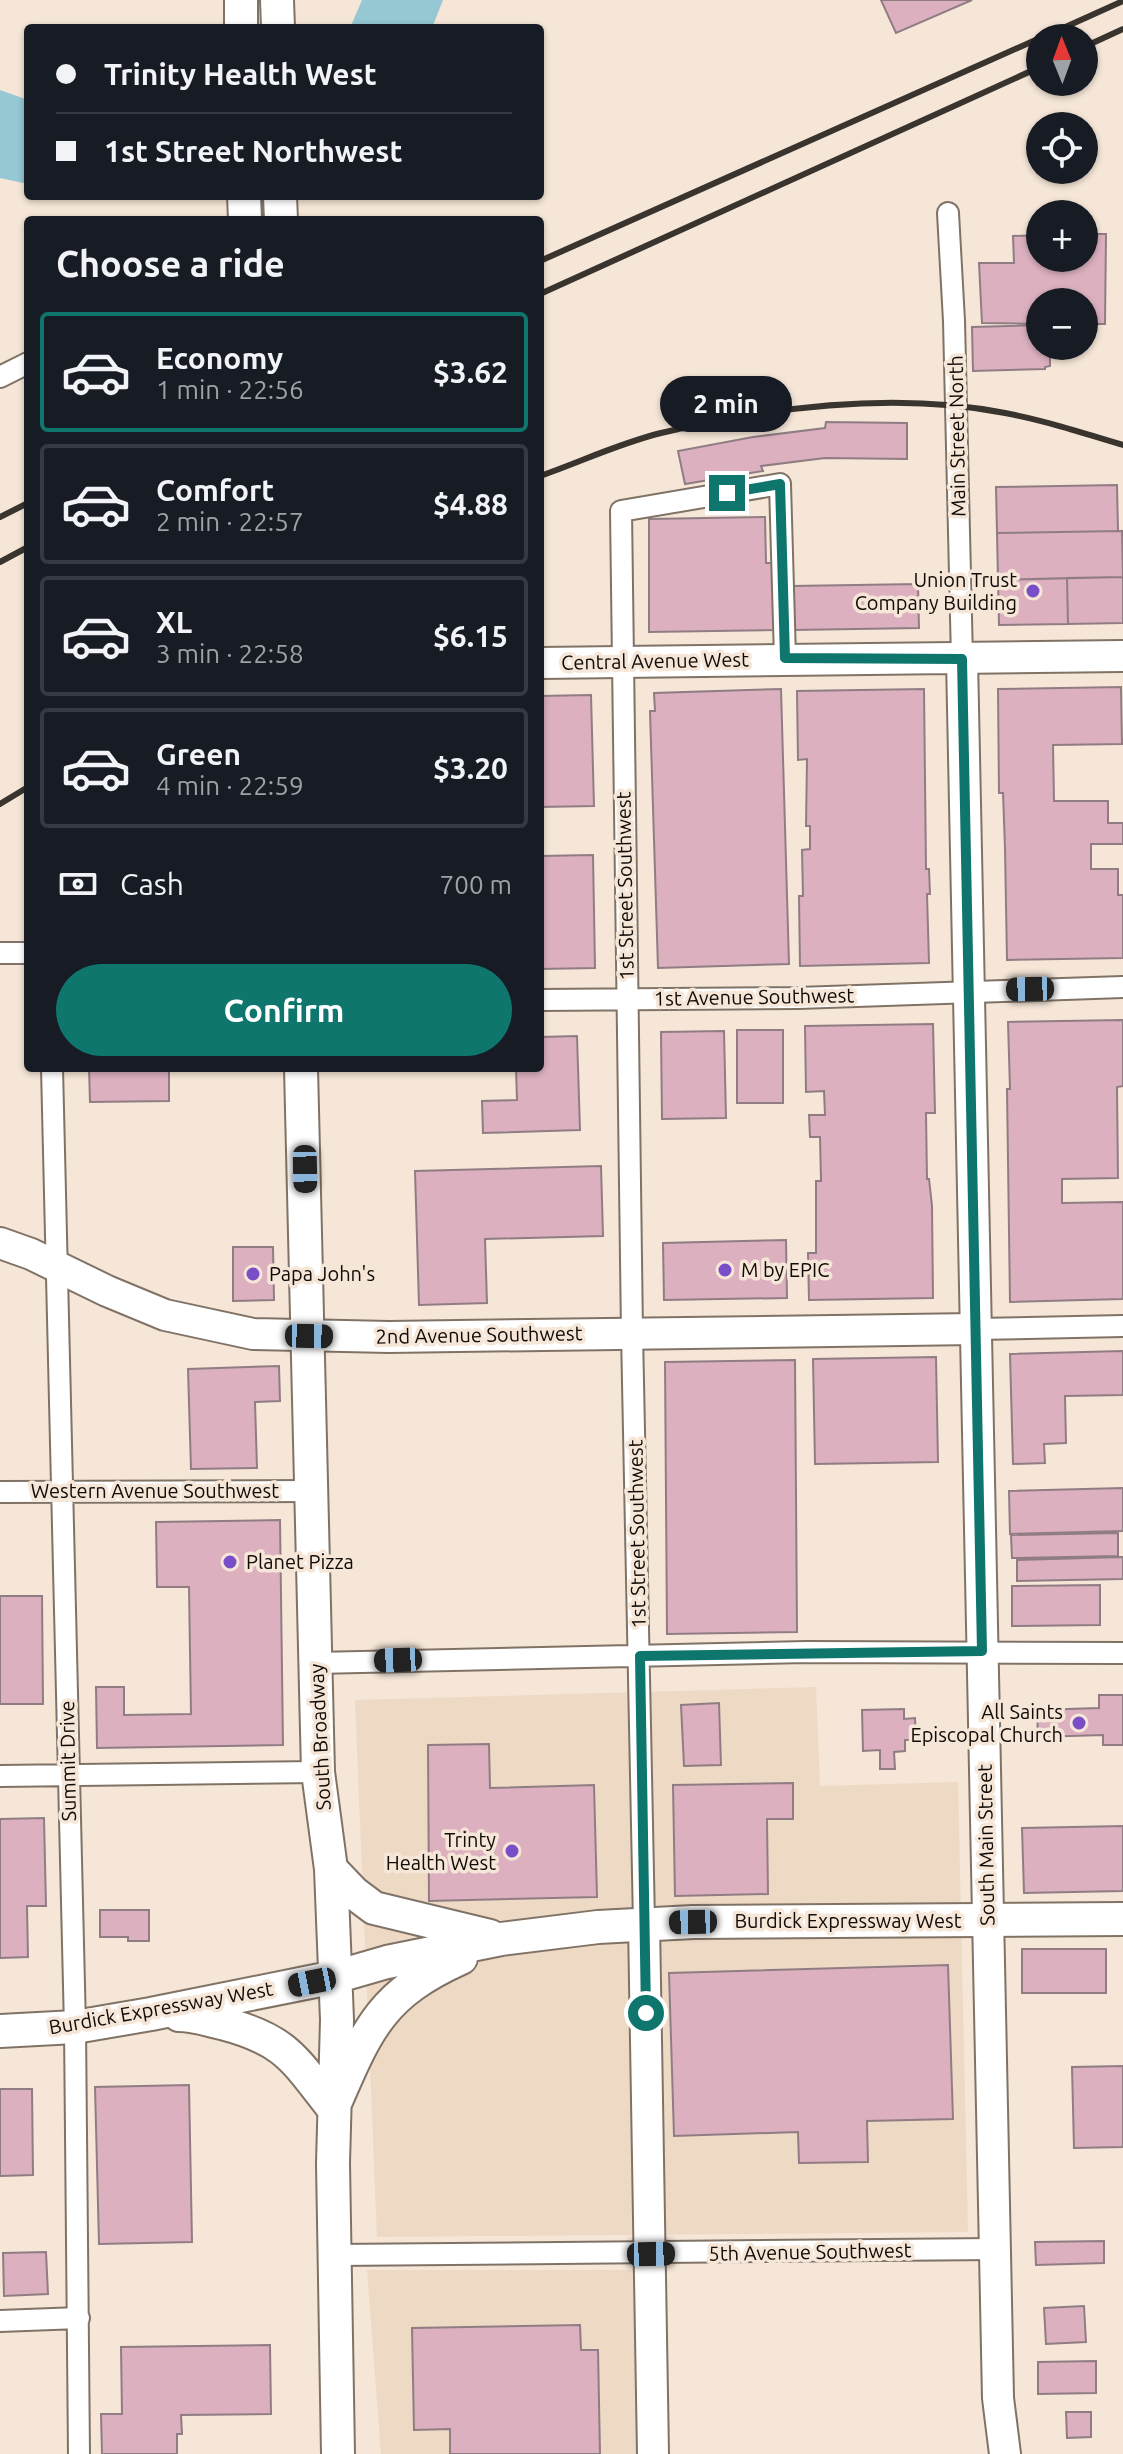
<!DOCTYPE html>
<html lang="en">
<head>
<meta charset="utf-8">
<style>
	body { margin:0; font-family:Ubuntu,sans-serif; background:#20242c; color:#f1f3f6; height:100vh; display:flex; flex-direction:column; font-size:30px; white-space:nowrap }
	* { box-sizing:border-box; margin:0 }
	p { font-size:26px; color:#9ea1a6 }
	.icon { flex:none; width:44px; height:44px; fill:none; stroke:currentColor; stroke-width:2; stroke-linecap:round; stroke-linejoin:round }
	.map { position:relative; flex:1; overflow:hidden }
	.side { position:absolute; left:24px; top:216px; width:520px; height:856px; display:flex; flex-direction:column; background:#171b24; border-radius:8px; box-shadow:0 2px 6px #0004 }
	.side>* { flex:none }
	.banner { position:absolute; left:24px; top:24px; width:520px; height:176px; border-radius:8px; box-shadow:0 2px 6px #0004; display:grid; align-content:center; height:176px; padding:0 32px; background:#171b24 }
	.needle { width:52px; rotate:359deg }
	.fabs { position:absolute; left:1026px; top:24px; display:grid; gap:16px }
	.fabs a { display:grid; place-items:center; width:72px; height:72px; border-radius:50%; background:#171b24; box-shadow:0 2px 6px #0004; font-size:40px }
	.end { position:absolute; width:36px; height:36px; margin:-18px; border:10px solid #0f766e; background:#fff; box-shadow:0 0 0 4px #fff }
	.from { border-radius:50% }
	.bubble { position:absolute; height:56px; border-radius:28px; background:#171b24; box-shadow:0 2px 6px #0004; font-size:26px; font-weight:700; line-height:56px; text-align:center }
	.car { position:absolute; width:24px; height:48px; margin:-24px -12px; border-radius:10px; box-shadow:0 0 6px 2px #0007; background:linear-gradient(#222 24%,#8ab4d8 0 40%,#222 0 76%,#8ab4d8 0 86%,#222 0) }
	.banner b { display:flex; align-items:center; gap:28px; height:76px; font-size:30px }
	.banner b+b { border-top:2px solid #363941 }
	.banner i { width:20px; height:20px; background:#f1f3f6 }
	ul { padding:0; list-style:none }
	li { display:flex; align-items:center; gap:24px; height:120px; margin:0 16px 12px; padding:0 16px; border:4px solid #363941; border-radius:8px }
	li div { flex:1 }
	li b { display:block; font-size:30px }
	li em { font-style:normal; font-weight:700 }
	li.current { border-color:#0f766e }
	li>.icon { width:72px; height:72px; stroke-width:1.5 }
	h2 { padding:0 32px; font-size:36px; line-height:96px }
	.pay { display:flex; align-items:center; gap:20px; height:88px; padding:0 32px; font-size:30px }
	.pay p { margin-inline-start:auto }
	.cta { display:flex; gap:16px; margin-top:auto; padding:16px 32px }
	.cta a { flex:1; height:92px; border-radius:48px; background:#0f766e; color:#fff; font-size:32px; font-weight:700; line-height:92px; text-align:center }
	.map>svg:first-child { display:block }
	.built { fill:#eed9c5 }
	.water { fill:#95c8d2 }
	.building { fill:#dcb0bf; stroke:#907d83; stroke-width:2 }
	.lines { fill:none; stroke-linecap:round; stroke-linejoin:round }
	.street-casing { stroke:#807366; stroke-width:24 }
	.secondary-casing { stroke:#807366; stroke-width:34 }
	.primary-casing { stroke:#807366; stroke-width:36 }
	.street { stroke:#fff; stroke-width:20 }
	.secondary { stroke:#fff; stroke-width:30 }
	.primary { stroke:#fff; stroke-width:32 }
	.rail { stroke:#3a342e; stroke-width:6 }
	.route { stroke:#0f766e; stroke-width:10 }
	.poi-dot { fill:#794ec7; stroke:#f5e6d8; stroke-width:3 }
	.labels { text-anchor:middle; stroke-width:7; stroke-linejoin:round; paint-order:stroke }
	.street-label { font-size:20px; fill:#100b07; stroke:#f5e6d8 }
	.poi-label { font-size:20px; fill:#100b07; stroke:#f5e6d8; text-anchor:end }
</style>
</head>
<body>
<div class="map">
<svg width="1123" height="2454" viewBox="0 0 1123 2454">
	<rect width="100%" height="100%" fill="#f5e6d8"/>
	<path class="built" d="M 816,1687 L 820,1786 L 958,1782 L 968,2232 L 377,2237 L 355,1700 Z
		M 367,2270 L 639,2270 L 639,2454 L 381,2454 Z"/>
	<path class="water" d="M 362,0 L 443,0 L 432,28 L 350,28 Z
		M 0,90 L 28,100 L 28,184 L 0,178 Z"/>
	<path class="building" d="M 881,0 L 972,0 L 896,33 Z
		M 1084,234 L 1106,234 L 1105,324 L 1084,324 L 1084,302 L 1040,302 L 1040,324 L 982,323 L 979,263 L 1014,263 L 1013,236 L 1040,235 L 1040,258 L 1084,258 Z
		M 1040,325 L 1040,346 L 1050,346 L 1050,366 L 1045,367 L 1045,369 L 973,371 L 972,327 Z
		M 826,422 L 907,423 L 907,459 L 825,458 L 761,466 L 763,471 L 685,484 L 678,451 L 753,437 L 825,428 Z
		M 1117,485 L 1118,531 L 997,533 L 996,487 Z
		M 765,517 L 766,563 L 776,563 L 777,630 L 649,632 L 649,519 Z
		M 1122,531 L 1123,577 L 998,580 L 997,533 Z
		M 1123,577 L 1123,623 L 1068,624 L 1067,578 Z
		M 1067,578 L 1068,624 L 999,625 L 998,580 Z
		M 918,584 L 919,628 L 793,630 L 792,586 Z
		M 1121,687 L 1122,744 L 1053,745 L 1054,801 L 1108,801 L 1108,823 L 1123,823 L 1123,844 L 1091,844 L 1091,869 L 1118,869 L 1118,895 L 1123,895 L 1123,958 L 1007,960 L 1005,848 L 1003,793 L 999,793 L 998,689 Z
		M 781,689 L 789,964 L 658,968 L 650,711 L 655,711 L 654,693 Z
		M 924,689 L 926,869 L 929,869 L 930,894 L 927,894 L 929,963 L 800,966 L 799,896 L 803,896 L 802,850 L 810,849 L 810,826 L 806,826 L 807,759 L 798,760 L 797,691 Z
		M 591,695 L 594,806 L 540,807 L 540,696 Z
		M 593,855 L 595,968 L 540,969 L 540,856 Z
		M 1123,1020 L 1123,1086 L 1117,1087 L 1118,1178 L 1062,1179 L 1062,1203 L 1123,1202 L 1123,1299 L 1010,1302 L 1007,1089 L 1010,1089 L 1008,1022 Z
		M 933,1024 L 935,1113 L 926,1113 L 927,1179 L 929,1179 L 932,1206 L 933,1298 L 809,1300 L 808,1253 L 816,1253 L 816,1181 L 821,1181 L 820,1137 L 810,1137 L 809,1115 L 825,1115 L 824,1091 L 806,1092 L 805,1026 Z
		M 737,1030 L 783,1030 L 783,1103 L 737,1103 Z
		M 724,1031 L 726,1118 L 662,1119 L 661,1032 Z
		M 577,1036 L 580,1130 L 483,1133 L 482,1101 L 517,1100 L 516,1069 L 481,1068 L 540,1068 L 540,1037 Z
		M 89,1068 L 169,1068 L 169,1101 L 90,1102 Z
		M 601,1166 L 603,1236 L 485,1239 L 487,1303 L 419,1305 L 415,1171 Z
		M 786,1240 L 787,1298 L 664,1300 L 663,1243 Z
		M 233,1247 L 273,1247 L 274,1300 L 233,1301 Z
		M 1123,1351 L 1123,1395 L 1065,1396 L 1066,1443 L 1044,1444 L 1045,1463 L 1013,1464 L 1010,1354 Z
		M 936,1357 L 938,1462 L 815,1464 L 813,1359 Z
		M 795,1360 L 797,1632 L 667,1634 L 665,1362 Z
		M 279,1366 L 280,1401 L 255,1402 L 257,1468 L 191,1469 L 188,1369 Z
		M 1123,1488 L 1123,1531 L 1010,1534 L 1009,1491 Z
		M 280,1520 L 283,1745 L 97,1748 L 96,1687 L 124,1687 L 124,1715 L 191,1714 L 189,1587 L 157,1587 L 156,1522 Z
		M 1118,1533 L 1118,1556 L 1012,1558 L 1011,1535 Z
		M 1123,1557 L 1123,1579 L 1017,1581 L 1017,1560 Z
		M 1100,1585 L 1100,1625 L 1012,1626 L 1012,1586 Z
		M 0,1596 L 42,1596 L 43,1704 L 0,1704 Z
		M 1099,1695 L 1123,1695 L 1123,1745 L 1103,1745 L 1103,1735 L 1038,1737 L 1037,1710 L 1099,1708 Z
		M 719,1703 L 721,1765 L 684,1766 L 681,1705 Z
		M 904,1709 L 904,1719 L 915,1718 L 916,1740 L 905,1740 L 905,1751 L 894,1752 L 895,1769 L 880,1769 L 880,1750 L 863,1751 L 862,1710 Z
		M 489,1744 L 490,1788 L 594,1785 L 597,1897 L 429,1901 L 428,1745 Z
		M 793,1783 L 793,1819 L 767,1819 L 768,1894 L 675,1896 L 673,1785 Z
		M 44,1818 L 46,1906 L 27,1906 L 28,1957 L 0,1958 L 0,1819 Z
		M 1123,1826 L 1123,1891 L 1024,1893 L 1022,1828 Z
		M 100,1910 L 149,1910 L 149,1941 L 128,1941 L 128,1937 L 100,1937 Z
		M 1022,1949 L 1106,1949 L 1106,1993 L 1022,1993 Z
		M 948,1965 L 953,2119 L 867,2121 L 868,2162 L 799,2163 L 798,2132 L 674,2136 L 669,1973 Z
		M 1123,2066 L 1123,2147 L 1074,2148 L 1072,2067 Z
		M 189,2085 L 192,2242 L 99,2244 L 95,2087 Z
		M 0,2089 L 32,2089 L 33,2175 L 0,2176 Z
		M 1104,2241 L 1104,2263 L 1036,2265 L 1035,2242 Z
		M 46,2252 L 48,2294 L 4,2296 L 3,2253 Z
		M 1084,2306 L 1086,2342 L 1046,2344 L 1044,2308 Z
		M 580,2325 L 581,2350 L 598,2350 L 600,2454 L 450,2454 L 450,2429 L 414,2430 L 412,2328 Z
		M 270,2345 L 271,2414 L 181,2415 L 182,2434 L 177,2434 L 177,2454 L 102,2454 L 101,2414 L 122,2414 L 121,2347 Z
		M 1096,2361 L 1096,2393 L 1038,2394 L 1038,2362 Z
		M 1066,2412 L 1091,2412 L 1091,2437 L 1067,2438 Z"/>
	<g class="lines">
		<defs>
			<path id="street" d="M 948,213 L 954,321 L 962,659
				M 0,377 L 28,363
				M 0,953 L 28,953
				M 540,1000 L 798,998 L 1123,987
				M 52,1068 L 75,2027 L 79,2454
				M 975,1329 L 1123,1326
				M 0,1492 L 311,1491
				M 315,1663 L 806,1652 L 1123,1653
				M 0,1776 L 318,1772
				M 644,1923 L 632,1333 L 621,511 L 780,484 L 785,658
				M 335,2255 L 996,2249
				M 0,2321 L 79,2318"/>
			<path id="secondary" d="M 962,659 L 998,2398 L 1005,2454
				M 540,663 L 1123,656
				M 0,1243 L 31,1254 L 107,1291 L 165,1315 L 253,1334 L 389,1337 L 975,1329
				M 644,1923 L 653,2454"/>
			<path id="primary" d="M 241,0 L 241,28
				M 277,0 L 278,28
				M 244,196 L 245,220
				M 280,196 L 281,220
				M 301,1068 L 318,1772 L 331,1869 L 337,2020 L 333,2163 L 338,2454
				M 331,1869 L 354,1893 L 374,1908 L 490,1936
				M 179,2015 C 194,2015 208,2020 222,2023 C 287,2040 294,2059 333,2108 C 367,2030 379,1995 461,1958
				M 0,2031 L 75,2027 L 151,2014 L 335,1977 L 387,1962 L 501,1939 L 598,1927 L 693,1922 L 1123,1919"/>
		</defs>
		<use href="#street" class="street-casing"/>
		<use href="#secondary" class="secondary-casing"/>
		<use href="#primary" class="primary-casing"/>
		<use href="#street" class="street"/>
		<use href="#secondary" class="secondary"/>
		<use href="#primary" class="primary"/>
		<path class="rail" d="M 1041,38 L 1123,1
			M 1084,47 L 1123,29
			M 540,261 L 1040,38
			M 540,294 L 1040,67
			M 540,476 C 580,462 620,443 661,433 C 771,407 893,391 1005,413 C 1046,421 1084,433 1123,445
			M 0,517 L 28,503
			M 0,562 L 28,547
			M 0,804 L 28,787"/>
	</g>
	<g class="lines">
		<path class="route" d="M 646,2013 L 640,1656 L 982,1651 L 962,659 L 785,658 L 780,484 L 727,493"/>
	</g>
	<g class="poi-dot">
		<circle cx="1033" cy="591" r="8"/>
		<circle cx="725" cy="1270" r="8"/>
		<circle cx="253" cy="1274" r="8"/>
		<circle cx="230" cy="1562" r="8"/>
		<circle cx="1079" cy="1723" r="8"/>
		<circle cx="512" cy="1851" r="8"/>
	</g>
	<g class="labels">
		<g class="street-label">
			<text transform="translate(957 436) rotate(-91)" y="7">Main Street North</text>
			<text transform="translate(655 661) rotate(-1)" y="7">Central Avenue West</text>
			<text transform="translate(625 886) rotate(-91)" y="7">1st Street Southwest</text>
			<text transform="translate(754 997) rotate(-1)" y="7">1st Avenue Southwest</text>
			<text transform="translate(479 1335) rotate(-1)" y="7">2nd Avenue Southwest</text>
			<text x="155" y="1498">Western Avenue Southwest</text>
			<text transform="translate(637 1534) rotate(-91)" y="7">1st Street Southwest</text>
			<text transform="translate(320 1737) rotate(-93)" y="7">South Broadway</text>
			<text transform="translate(68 1761) rotate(-91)" y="7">Summit Drive</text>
			<text transform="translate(986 1845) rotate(-91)" y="7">South Main Street</text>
			<text x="848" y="1928">Burdick Expressway West</text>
			<text transform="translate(161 2008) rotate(-10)" y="7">Burdick Expressway West</text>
			<text transform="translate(810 2252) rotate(-1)" y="7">5th Avenue Southwest</text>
		</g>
		<g class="poi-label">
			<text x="1017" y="587">Union Trust<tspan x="1017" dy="23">Company Building</tspan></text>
			<text x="741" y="1277" text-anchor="start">M by EPIC</text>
			<text x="269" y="1281" text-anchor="start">Papa John's</text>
			<text x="246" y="1569" text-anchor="start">Planet Pizza</text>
			<text x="1063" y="1719">All Saints<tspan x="1063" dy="23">Episcopal Church</tspan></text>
			<text x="496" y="1847">Trinty<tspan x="496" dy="23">Health West</tspan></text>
		</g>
	</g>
</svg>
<div class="fabs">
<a><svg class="needle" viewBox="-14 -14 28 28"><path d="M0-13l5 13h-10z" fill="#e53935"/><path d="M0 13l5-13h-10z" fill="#9ea1a6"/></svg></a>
<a><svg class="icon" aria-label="locate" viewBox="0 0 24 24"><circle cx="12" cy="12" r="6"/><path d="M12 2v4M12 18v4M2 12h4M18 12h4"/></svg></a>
<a>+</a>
<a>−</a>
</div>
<i class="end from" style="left:646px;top:2013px"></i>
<i class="end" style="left:727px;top:493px"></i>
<div class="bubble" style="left:660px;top:376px;width:132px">2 min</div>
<i class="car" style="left:1030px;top:989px;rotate:269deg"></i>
<i class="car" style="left:305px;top:1169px;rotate:179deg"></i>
<i class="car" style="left:309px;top:1336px;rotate:91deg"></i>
<i class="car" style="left:398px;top:1660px;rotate:268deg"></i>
<i class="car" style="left:693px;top:1922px;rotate:269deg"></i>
<i class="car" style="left:312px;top:1982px;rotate:259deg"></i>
<i class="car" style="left:651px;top:2254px;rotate:89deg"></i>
<div class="banner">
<b><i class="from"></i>Trinity Health West</b>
<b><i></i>1st Street Northwest</b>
</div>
<section class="side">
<h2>Choose a ride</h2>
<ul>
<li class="current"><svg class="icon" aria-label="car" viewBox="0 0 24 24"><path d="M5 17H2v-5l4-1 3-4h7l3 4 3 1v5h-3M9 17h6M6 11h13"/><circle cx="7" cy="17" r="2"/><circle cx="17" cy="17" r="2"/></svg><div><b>Economy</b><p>1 min · 22:56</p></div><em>$3.62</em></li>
<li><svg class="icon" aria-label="car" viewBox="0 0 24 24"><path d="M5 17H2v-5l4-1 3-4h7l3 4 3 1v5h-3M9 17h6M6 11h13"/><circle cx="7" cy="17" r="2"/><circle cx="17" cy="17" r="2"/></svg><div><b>Comfort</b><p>2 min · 22:57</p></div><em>$4.88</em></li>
<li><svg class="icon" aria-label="car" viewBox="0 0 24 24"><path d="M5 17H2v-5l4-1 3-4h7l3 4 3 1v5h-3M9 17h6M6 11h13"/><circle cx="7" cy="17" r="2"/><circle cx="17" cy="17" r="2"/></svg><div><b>XL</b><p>3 min · 22:58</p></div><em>$6.15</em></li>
<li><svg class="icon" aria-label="car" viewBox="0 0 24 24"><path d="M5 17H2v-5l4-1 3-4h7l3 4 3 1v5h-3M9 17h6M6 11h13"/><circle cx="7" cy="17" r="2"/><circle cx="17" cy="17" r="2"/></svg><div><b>Green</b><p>4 min · 22:59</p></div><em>$3.20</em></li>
</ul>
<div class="pay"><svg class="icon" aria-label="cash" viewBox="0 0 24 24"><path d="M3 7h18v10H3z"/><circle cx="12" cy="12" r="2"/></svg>Cash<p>700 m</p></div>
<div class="cta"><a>Confirm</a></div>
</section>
</div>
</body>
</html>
